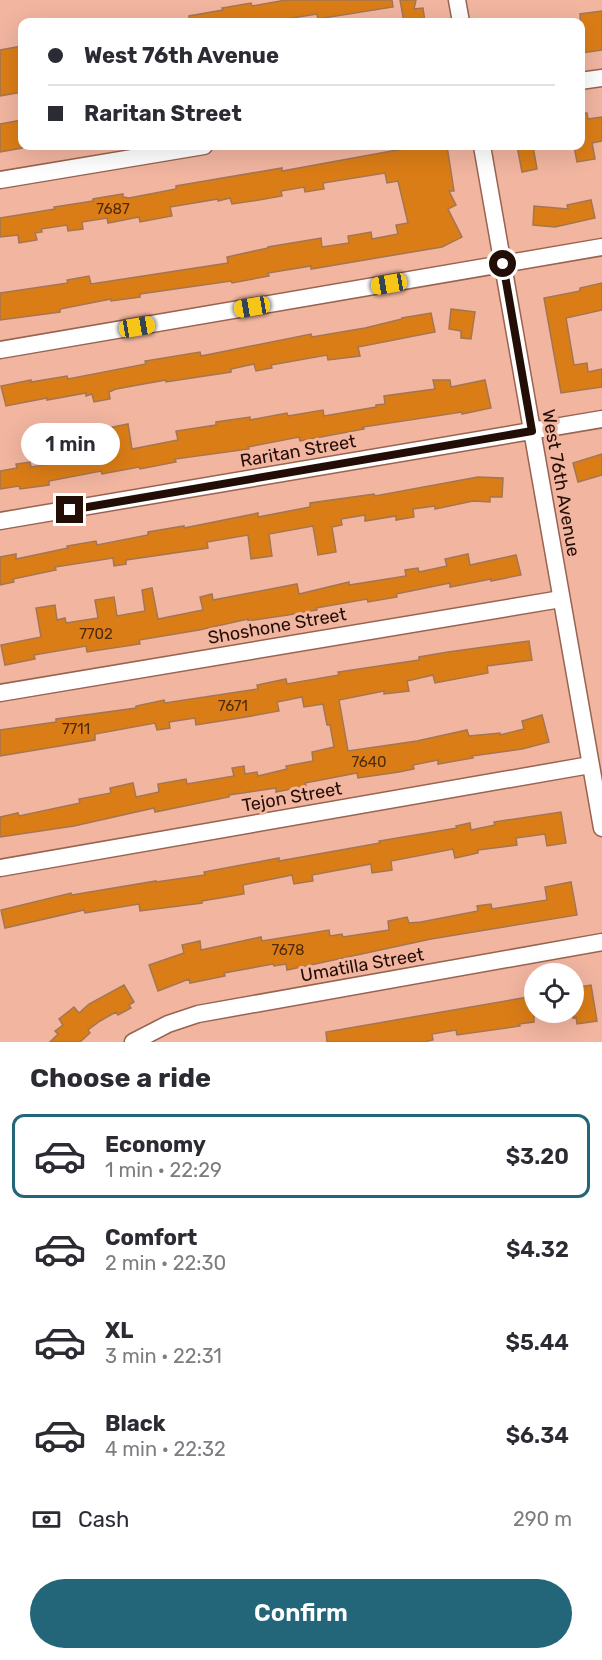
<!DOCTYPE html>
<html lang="en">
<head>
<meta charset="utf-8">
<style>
	body { margin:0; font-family:Rubik,sans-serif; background:#f7f7f7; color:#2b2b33; height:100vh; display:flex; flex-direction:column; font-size:22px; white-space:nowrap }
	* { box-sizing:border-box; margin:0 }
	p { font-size:20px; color:#7c7c81 }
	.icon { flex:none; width:33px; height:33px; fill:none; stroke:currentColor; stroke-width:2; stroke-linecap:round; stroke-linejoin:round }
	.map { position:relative; height:1042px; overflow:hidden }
	.side { display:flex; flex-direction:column; background:#fff; flex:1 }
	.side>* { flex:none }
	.top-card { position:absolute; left:18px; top:18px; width:567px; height:132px; border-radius:12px; box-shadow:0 6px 24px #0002; display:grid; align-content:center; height:132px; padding:0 30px; background:#fff }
	.tools { position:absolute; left:524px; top:963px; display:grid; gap:12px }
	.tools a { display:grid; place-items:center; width:60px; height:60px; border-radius:50%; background:#fff; box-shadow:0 6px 24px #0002; font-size:30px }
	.end { position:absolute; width:27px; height:27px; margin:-14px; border:8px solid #220e07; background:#fff; box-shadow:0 0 0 3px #fff }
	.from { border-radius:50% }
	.bubble { position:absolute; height:42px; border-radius:21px; background:#fff; box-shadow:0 6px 24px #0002; font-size:20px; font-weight:600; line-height:42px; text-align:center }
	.car { position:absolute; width:18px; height:36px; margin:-18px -9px; border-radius:8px; box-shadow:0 0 4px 2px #0007; background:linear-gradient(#f5c518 24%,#345 0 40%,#f5c518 0 76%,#345 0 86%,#f5c518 0) }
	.top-card b { display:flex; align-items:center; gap:21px; height:57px; font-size:22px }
	.top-card b+b { border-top:2px solid #e1e1e2 }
	.top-card i { width:15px; height:15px; background:#2b2b33 }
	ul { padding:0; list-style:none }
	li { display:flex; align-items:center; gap:18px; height:84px; margin:0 12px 9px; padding:0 18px; border:3px solid transparent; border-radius:12px }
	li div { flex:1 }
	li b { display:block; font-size:22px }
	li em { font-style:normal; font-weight:600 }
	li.active { border-color:#236679 }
	li>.icon { width:54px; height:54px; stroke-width:1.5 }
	h2 { padding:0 30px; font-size:27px; line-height:72px }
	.pay { display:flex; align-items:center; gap:15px; height:66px; padding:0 30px; font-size:22px }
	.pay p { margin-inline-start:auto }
	.primary-button { display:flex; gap:12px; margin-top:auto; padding:12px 30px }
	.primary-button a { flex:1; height:69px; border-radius:36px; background:#236679; color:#fff; font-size:24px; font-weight:600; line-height:69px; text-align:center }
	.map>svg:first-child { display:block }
	.building { fill:#db7d17; stroke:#a37651; stroke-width:1.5 }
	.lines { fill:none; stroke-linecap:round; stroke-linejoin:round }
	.minor-casing { stroke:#996350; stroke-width:19 }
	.minor { stroke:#fff; stroke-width:16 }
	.route { stroke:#220e07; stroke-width:8 }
	.labels { text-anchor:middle; stroke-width:6; stroke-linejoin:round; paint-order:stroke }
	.number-label { font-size:15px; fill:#502a0b }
	.street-label { font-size:18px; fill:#220e07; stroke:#f1b5a0 }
</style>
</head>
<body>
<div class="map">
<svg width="602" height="1042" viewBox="0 0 602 1042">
	<rect width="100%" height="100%" fill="#f1b5a0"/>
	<path class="building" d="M 286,0 L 392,0 L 393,7 L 318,19 L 317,14 L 268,22 L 267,20 L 253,22 L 189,22 L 189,16 L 223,10 L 222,8 L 251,3 L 252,6 Z
		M 400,0 L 416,0 L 414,9 L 423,8 L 425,22 L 404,22 Z
		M 602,11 L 602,50 L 582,53 L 580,14 Z
		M 22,46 L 22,92 L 0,96 L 0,50 Z
		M 580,113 L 587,113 L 588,119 L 602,117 L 602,141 L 592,143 L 595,159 L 577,162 L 574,146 L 580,146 Z
		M 22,120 L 22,148 L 0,152 L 0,124 Z
		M 419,146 L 447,146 L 454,191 L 449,191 L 456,205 L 448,209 L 462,237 L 442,247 L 311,269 L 311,266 L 268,273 L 269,276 L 232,283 L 231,281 L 140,294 L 140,297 L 111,301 L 111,299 L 60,309 L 60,312 L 0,320 L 0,293 L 68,283 L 67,280 L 89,276 L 91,284 L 228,263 L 227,257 L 268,248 L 268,247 L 321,238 L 322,247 L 349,243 L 348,236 L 371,232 L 372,239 L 398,234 L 396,225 L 408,223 L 398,181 L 387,183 L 385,173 L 323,183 L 324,189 L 305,192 L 304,187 L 281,191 L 282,196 L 259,200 L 232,204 L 230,198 L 218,201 L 218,199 L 170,207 L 172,216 L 140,222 L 139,217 L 108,223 L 107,218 L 82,222 L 83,229 L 68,231 L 67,225 L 41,229 L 42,232 L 35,233 L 37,240 L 19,243 L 18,235 L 0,237 L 0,218 L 55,209 L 54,207 L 93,201 L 93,199 L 123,194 L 123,197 L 129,198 L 176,189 L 176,186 L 199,182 L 282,168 L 282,171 Z
		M 517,146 L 533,146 L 537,169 L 522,172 Z
		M 591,200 L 595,218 L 555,227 L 533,225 L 534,206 L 568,209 L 567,205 Z
		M 602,283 L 602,310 L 566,318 L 574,365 L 587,363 L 588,372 L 602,369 L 602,387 L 561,393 L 544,298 L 580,291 L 580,288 Z
		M 451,309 L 475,312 L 471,339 L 461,338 L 461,331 L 449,329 Z
		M 431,313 L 435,332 L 358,347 L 360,356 L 328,360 L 327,355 L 271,365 L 272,368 L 256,371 L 254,364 L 231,369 L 231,372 L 166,382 L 166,380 L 116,389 L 109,392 L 110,399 L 94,402 L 92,394 L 86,396 L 86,393 L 47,400 L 47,398 L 6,406 L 1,386 L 31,380 L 31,382 L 67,376 L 68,379 L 146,364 L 145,361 L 200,352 L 201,356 L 311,334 L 312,337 L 365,328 L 402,319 L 402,318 Z
		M 433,380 L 450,380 L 451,387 L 485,380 L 491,408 L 462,414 L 462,412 L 363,427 L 364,429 L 300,441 L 299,437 L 248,447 L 249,449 L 175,459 L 176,462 L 140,469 L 139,467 L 102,474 L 101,471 L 49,481 L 49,485 L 20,489 L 19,486 L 0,489 L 0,471 L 17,468 L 16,464 L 30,462 L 31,467 L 57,463 L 55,453 L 73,449 L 74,456 L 97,452 L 93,431 L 128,424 L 132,449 L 178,440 L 176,431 L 216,425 L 216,422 L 250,417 L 250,420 L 287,413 L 288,416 L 323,410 L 324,416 L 376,407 L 376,405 L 385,404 L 384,396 L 435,389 Z
		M 602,454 L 602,475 L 578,482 L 573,463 Z
		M 478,477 L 503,478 L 502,497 L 490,497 L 490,502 L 473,501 L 435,509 L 435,506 L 413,509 L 414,517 L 396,520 L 396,516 L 365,521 L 365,515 L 341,519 L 342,525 L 332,527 L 336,552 L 318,555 L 313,526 L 269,534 L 272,556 L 251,559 L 248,535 L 207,542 L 208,548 L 126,560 L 126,564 L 114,566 L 113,558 L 55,567 L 56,570 L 13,579 L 14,582 L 0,585 L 0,557 L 16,554 L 16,559 L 68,548 L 67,546 L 96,541 L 97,545 L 148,535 L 148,532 L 184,526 L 184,528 L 258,513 L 258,517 L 310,507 L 310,503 L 374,494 L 375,496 Z
		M 468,554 L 470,565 L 516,555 L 521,575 L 491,581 L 491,579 L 450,587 L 450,583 L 396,594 L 397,597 L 368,602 L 367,599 L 316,608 L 317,610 L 288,615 L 248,621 L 248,619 L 199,630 L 139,640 L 140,644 L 87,652 L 86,646 L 34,655 L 35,659 L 5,665 L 1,645 L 41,637 L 36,608 L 55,605 L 57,620 L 65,618 L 66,623 L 98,618 L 95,600 L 114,597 L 117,616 L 145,611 L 142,590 L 152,588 L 158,619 L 203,610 L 200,597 L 212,594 L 213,600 L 297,584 L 299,594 L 349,582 L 349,585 L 406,576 L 405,570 L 418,568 L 419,572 L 447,566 L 445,559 Z
		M 529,641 L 532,660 L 487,666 L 488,673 L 435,683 L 433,675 L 407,681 L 409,691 L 384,694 L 384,691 L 339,700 L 348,751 L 417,741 L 467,730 L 469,736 L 500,733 L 500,735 L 524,729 L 522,721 L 542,715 L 549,742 L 522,749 L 472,756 L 473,758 L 438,764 L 438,760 L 413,765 L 414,769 L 399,772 L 358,778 L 357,773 L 305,783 L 306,786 L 276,792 L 276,788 L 229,795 L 229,797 L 155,812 L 154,808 L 74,826 L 0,837 L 0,817 L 18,813 L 19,816 L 80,803 L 79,799 L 111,793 L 110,788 L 133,783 L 136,797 L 159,792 L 158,784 L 186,779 L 187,784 L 234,776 L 232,768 L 244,766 L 245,774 L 257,772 L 258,776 L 287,769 L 286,766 L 313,761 L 312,752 L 334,747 L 330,725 L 327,725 L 323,704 L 304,707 L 302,697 L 277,702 L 279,711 L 246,717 L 196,725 L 195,718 L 169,722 L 170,728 L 157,730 L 155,723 L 95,734 L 95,740 L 0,756 L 0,730 L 56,722 L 56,719 L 136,708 L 136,706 L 164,700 L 165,703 L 258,689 L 257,685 L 286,679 L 287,684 L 339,675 L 338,672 L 419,660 L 419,657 L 448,652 Z
		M 561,812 L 566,843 L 547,846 L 545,834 L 516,838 L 517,845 L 478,850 L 478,853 L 455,858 L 453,849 L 391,861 L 392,870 L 372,873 L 371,864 L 312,875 L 313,881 L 294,884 L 292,875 L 243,885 L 244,894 L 202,901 L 202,903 L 140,911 L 139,904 L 85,913 L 84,910 L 5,928 L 1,910 L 71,893 L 72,895 L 156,881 L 156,882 L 205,875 L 204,872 L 279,858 L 279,861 L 380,843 L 379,841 L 457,828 L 456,826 L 470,823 L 471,830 L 495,825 L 494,822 Z
		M 571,882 L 577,915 L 431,939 L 287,970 L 286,964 L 274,966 L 273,964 L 224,973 L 225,976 L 190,983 L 189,979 L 158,991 L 149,965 L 184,953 L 182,945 L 200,941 L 201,950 L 261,937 L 262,941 L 329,930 L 330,936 L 342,934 L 343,937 L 389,930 L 388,921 L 407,917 L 409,923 L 421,922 L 478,911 L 477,906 L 491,904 L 492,909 L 547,900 L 545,887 Z
		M 124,985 L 134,1002 L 129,1005 L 131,1008 L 118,1015 L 116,1012 L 100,1021 L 88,1030 L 90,1033 L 80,1042 L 50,1042 L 58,1034 L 55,1031 L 63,1025 L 59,1019 L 74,1007 L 79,1013 L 89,1004 Z
		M 591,985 L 597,1021 L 577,1024 L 576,1017 L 573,1018 L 573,988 Z
		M 534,996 L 534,1022 L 519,1024 L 520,1026 L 457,1035 L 456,1030 L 432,1034 L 433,1040 L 424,1042 L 327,1042 L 326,1032 Z"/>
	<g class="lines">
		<defs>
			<path id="minor" d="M 457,0 L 461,22
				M 580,81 L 602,78
				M 482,146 L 602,828
				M 0,180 L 204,146
				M 0,350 L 602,247
				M 0,521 L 602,419
				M 0,693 L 561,599
				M 0,868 L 590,765
				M 133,1042 L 168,1024 L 198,1014 L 602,942"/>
		</defs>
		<use href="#minor" class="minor-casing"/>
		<use href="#minor" class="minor"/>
	</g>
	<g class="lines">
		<path class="route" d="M 70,510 L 532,431 L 503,264"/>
	</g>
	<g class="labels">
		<g class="number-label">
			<text x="113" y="214">7687</text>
			<text x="96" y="639">7702</text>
			<text x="233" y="711">7671</text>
			<text x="76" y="734">7711</text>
			<text x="369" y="767">7640</text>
			<text x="288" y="955">7678</text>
		</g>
		<g class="street-label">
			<text transform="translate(298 451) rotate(-10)" y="6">Raritan Street</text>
			<text transform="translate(561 483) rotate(80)" y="6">West 76th Avenue</text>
			<text transform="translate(277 626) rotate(-10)" y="6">Shoshone Street</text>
			<text transform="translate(292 797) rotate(-10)" y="6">Tejon Street</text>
			<text transform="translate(362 965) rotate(-10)" y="6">Umatilla Street</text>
		</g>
	</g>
</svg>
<div class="tools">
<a><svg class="icon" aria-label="locate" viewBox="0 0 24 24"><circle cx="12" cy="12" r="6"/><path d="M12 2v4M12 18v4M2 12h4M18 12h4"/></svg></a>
</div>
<i class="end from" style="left:503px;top:264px"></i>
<i class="end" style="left:70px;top:510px"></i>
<div class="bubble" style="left:21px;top:423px;width:99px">1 min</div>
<i class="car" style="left:389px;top:284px;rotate:260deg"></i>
<i class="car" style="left:252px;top:307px;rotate:260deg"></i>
<i class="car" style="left:137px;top:327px;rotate:80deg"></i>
<div class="top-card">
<b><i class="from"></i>West 76th Avenue</b>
<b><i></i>Raritan Street</b>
</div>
</div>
<section class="side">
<h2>Choose a ride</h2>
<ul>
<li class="active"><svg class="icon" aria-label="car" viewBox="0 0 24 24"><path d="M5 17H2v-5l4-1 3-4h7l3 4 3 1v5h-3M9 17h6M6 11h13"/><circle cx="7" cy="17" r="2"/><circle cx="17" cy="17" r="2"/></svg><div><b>Economy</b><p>1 min · 22:29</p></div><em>$3.20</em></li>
<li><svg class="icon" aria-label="car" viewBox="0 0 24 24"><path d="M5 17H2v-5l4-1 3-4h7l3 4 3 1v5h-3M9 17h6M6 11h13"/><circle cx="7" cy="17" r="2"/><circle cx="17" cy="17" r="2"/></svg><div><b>Comfort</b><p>2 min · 22:30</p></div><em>$4.32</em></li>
<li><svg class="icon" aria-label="car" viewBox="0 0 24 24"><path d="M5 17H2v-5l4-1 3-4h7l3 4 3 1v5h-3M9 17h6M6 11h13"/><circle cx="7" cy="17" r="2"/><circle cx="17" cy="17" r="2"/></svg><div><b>XL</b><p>3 min · 22:31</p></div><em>$5.44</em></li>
<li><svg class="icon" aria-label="car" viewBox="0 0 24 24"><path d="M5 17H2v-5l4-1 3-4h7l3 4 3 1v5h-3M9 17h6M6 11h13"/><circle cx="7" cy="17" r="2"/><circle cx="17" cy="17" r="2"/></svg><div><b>Black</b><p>4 min · 22:32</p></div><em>$6.34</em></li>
</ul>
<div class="pay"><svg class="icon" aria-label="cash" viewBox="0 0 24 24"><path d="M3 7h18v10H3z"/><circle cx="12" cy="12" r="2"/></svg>Cash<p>290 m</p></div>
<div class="primary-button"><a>Confirm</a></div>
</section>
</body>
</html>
